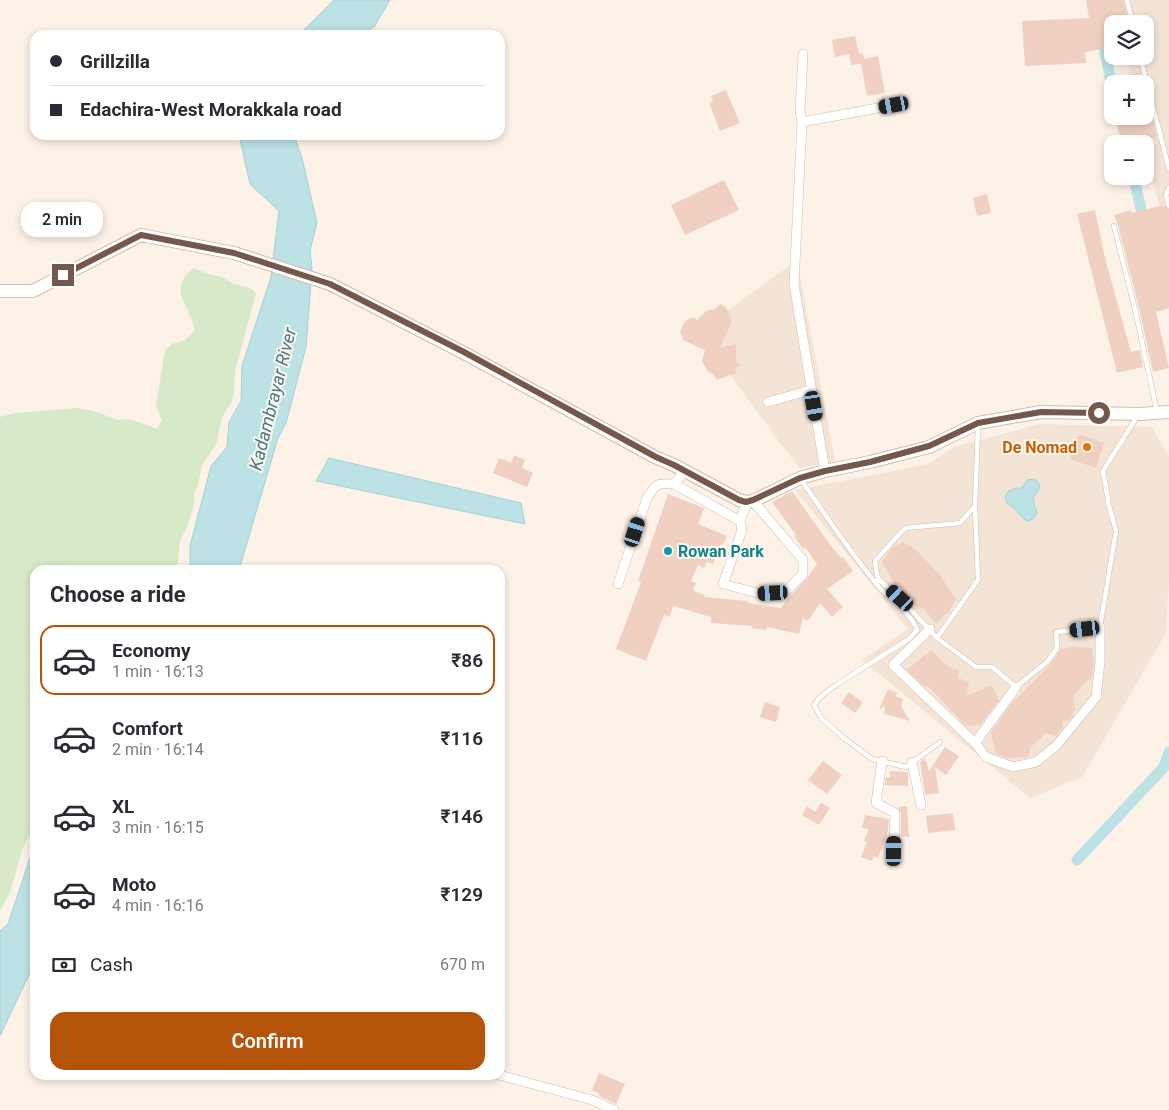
<!DOCTYPE html>
<html lang="en">
<head>
<meta charset="utf-8">
<style>
	body { margin:0; font-family:Roboto,sans-serif; background:#f7f7f7; color:#2b2b33; height:100vh; display:flex; flex-direction:column; font-size:19px; white-space:nowrap }
	* { box-sizing:border-box; margin:0 }
	p { font-size:16px; color:#7c7c81 }
	.icon { flex:none; width:28px; height:28px; fill:none; stroke:currentColor; stroke-width:2; stroke-linecap:round; stroke-linejoin:round }
	.map { position:relative; flex:1; overflow:hidden }
	.side { position:absolute; left:30px; top:565px; width:475px; height:515px; display:flex; flex-direction:column; background:#fff; border-radius:15px; box-shadow:0 2px 8px #0003 }
	.side>* { flex:none }
	.top-card { position:absolute; left:30px; top:30px; width:475px; height:110px; border-radius:15px; box-shadow:0 2px 8px #0003; display:grid; align-content:center; height:110px; padding:0 20px; background:#fff }
	.tools { position:absolute; left:1104px; top:15px; display:grid; gap:10px }
	.tools a { display:grid; place-items:center; width:50px; height:50px; border-radius:10px; background:#fff; box-shadow:0 2px 8px #0003; font-size:25px }
	.end { position:absolute; width:22px; height:22px; margin:-11px; border:6px solid #75584c; background:#fff; box-shadow:0 0 0 2px #fff }
	.from { border-radius:50% }
	.bubble { position:absolute; height:35px; border-radius:15px; background:#fff; box-shadow:0 2px 8px #0003; font-size:16px; font-weight:600; line-height:35px; text-align:center }
	.car { position:absolute; width:15px; height:30px; margin:-15px -8px; border-radius:6px; box-shadow:0 0 4px 1px #0007; background:linear-gradient(#222 24%,#8ab4d8 0 40%,#222 0 76%,#8ab4d8 0 86%,#222 0) }
	.top-card b { display:flex; align-items:center; gap:18px; height:48px; font-size:19px }
	.top-card b+b { border-top:1px solid #e1e1e2 }
	.top-card i { width:12px; height:12px; background:#2b2b33 }
	ul { padding:0; list-style:none }
	li { display:flex; align-items:center; gap:15px; height:70px; margin:0 10px 8px; padding:0 10px; border:2px solid transparent; border-radius:15px }
	li div { flex:1 }
	li b { display:block; font-size:19px }
	li em { font-style:normal; font-weight:600 }
	li.selected { border-color:#b45309 }
	li>.icon { width:45px; height:45px; stroke-width:1.5 }
	h2 { padding:0 20px; font-size:22px; line-height:60px }
	.pay { display:flex; align-items:center; gap:12px; height:55px; padding:0 20px; font-size:19px }
	.pay p { margin-inline-start:auto }
	.cta { display:flex; gap:10px; margin-top:auto; padding:10px 20px }
	.cta a { flex:1; height:58px; border-radius:15px; background:#b45309; color:#fff; font-size:20px; font-weight:600; line-height:58px; text-align:center }
	.map>svg:first-child { display:block }
	.residential { fill:#f3e4d6 }
	.green { fill:#d7e9c6 }
	.water { fill:#bce2e5; stroke:#a3d2d6 }
	.lines { fill:none; stroke-linecap:round; stroke-linejoin:round }
	.canal { stroke:#bce2e5; stroke-width:11 }
	.building { fill:#f0d0c0 }
	.lane-casing { stroke:#cfbcb0; stroke-width:5.5 }
	.street-casing { stroke:#cfbcb0; stroke-width:10 }
	.secondary-casing { stroke:#d2bcae; stroke-width:14 }
	.lane { stroke:#fff; stroke-width:4.5 }
	.street { stroke:#fff; stroke-width:9 }
	.secondary { stroke:#fff; stroke-width:12 }
	.route { stroke:#75584c; stroke-width:6 }
	.food-dot { fill:#e8710a; stroke:#fef7ee; stroke-width:2 }
	.culture-dot { fill:#0f9aa8; stroke:#fef7ee; stroke-width:2 }
	.labels { text-anchor:middle; stroke-width:4; stroke-linejoin:round; paint-order:stroke }
	.food-label { font-size:16px; font-weight:bold; fill:#c56008; stroke:#fef7ee; text-anchor:end }
	.culture-label { font-size:16px; font-weight:bold; fill:#0d838f; stroke:#fef7ee; text-anchor:start }
	.water-label { font-size:18px; font-style:italic; fill:#437b80; stroke:#fef7ee }
</style>
</head>
<body>
<div class="map">
<svg width="1169" height="1110" viewBox="0 0 1169 1110">
	<rect width="100%" height="100%" fill="#fcf2e8"/>
	<path class="residential" d="M 1116,0 L 1169,0 L 1169,254 L 1161,212 L 1145,152 L 1145,144 L 1143,144 L 1138,116 L 1145,116 L 1145,84 L 1132,84 L 1126,56 L 1145,56 L 1145,24 L 1121,24 Z
		M 797,260 L 835,462 L 799,468 L 698,332 Z
		M 1040,424 L 1152,427 L 1169,456 L 1169,579 L 1166,633 L 1082,777 L 1030,798 L 862,660 L 908,629 L 795,490 L 928,464 L 954,447 Z"/>
	<path class="green" d="M 194,268 L 211,275 L 220,276 L 234,284 L 250,288 L 256,293 L 235,371 L 234,393 L 232,401 L 222,417 L 216,445 L 202,465 L 198,485 L 194,493 L 195,500 L 188,525 L 180,541 L 177,570 L 35,570 L 35,823 L 22,850 L 10,892 L 0,911 L 0,417 L 15,413 L 77,408 L 97,412 L 117,420 L 128,419 L 136,421 L 157,429 L 162,421 L 156,406 L 165,350 L 172,344 L 185,340 L 195,330 C 190,305 166,289 194,268 Z"/>
	<path class="water" d="M 334,0 L 390,0 L 374,27 L 358,35 L 299,35 Z
		M 239,135 L 294,135 L 302,158 L 317,223 L 310,250 L 312,268 L 306,347 L 286,423 L 278,438 L 239,570 L 190,570 L 190,546 L 211,466 L 227,447 L 229,422 L 241,401 L 242,366 L 271,277 L 279,211 L 250,184 Z
		M 329,458 L 521,503 L 525,524 L 316,481 Z
		M 1034,479 L 1038,482 L 1040,487 L 1033,498 L 1037,514 L 1033,519 L 1027,521 C 1019,516 1016,508 1007,503 L 1005,496 C 1009,489 1014,488 1022,488 L 1027,480 Z
		M 35,843 L 35,962 L 0,1036 L 0,931 L 8,924 Z"/>
	<g class="lines">
		<path class="canal" d="M 1102,35 L 1112,87
			M 1133,176 L 1145,225
			M 1077,860 L 1164,767 L 1169,752"/>
	</g>
	<path class="building" d="M 1086,0 L 1123,0 L 1129,24 L 1112,24 L 1112,47 L 1085,52 L 1086,63 L 1025,66 L 1022,21 L 1089,18 Z
		M 855,36 L 859,54 L 863,53 L 864,59 L 878,56 L 885,93 L 867,96 L 861,64 L 851,65 L 849,54 L 835,57 L 832,40 Z
		M 1139,73 L 1142,84 L 1112,84 L 1111,81 Z
		M 726,90 L 740,123 L 720,131 L 709,103 L 713,101 L 711,96 Z
		M 1114,116 L 1151,116 L 1157,137 L 1131,144 L 1122,144 Z
		M 724,180 L 739,210 L 685,235 L 671,205 Z
		M 987,194 L 991,213 L 977,216 L 973,198 Z
		M 1164,205 L 1166,208 L 1169,210 L 1169,308 L 1156,312 L 1169,368 L 1153,372 L 1139,308 L 1118,225 L 1114,215 L 1131,210 L 1132,213 Z
		M 1095,210 L 1105,258 L 1131,352 L 1140,350 L 1143,367 L 1117,373 L 1077,214 Z
		M 720,304 L 726,307 L 732,321 L 720,348 L 736,344 L 736,361 L 741,366 L 735,368 L 736,373 L 717,380 L 713,374 L 708,372 L 702,361 L 705,350 L 683,340 L 680,332 L 685,321 L 694,317 L 697,320 L 706,311 L 715,309 Z
		M 1079,434 L 1104,443 L 1096,468 L 1070,459 Z
		M 514,455 L 525,460 L 522,468 L 533,473 L 527,487 L 493,473 L 499,458 L 511,463 Z
		M 792,491 L 828,542 L 841,558 L 843,557 L 853,571 L 827,589 L 843,607 L 832,617 L 820,603 L 808,621 L 803,618 L 799,634 L 767,627 L 766,630 L 751,628 L 752,626 L 711,623 L 711,617 L 673,606 L 670,617 L 664,615 L 646,661 L 616,649 L 641,582 L 638,581 L 668,494 L 704,508 L 698,524 L 727,536 L 723,545 L 721,544 L 713,564 L 707,562 L 704,568 L 698,565 L 691,581 L 696,583 L 693,591 L 705,595 L 704,597 L 748,601 L 748,603 L 781,608 L 791,595 L 807,578 L 817,564 L 805,547 L 803,549 L 794,536 L 796,535 L 772,502 Z
		M 903,542 L 915,549 L 939,574 L 956,599 L 950,610 L 936,623 L 923,608 L 918,609 L 897,588 L 882,562 L 892,548 Z
		M 1071,647 L 1092,648 L 1094,663 L 1092,678 L 1084,683 L 1073,697 L 1075,710 L 1069,720 L 1062,722 L 1063,727 L 1056,736 L 1046,733 L 1030,748 L 1029,757 L 1007,758 L 996,754 L 991,732 L 1011,704 L 1050,665 L 1060,650 Z
		M 931,650 L 949,667 L 959,670 L 958,678 L 969,682 L 967,696 L 991,685 L 999,700 L 980,725 L 966,726 L 928,686 L 925,687 L 907,670 Z
		M 888,689 L 898,693 L 895,696 L 903,699 L 901,706 L 910,721 L 884,714 L 885,707 L 884,706 L 879,710 Z
		M 849,692 L 863,703 L 855,713 L 841,703 Z
		M 765,702 L 780,707 L 776,722 L 760,717 Z
		M 945,747 L 959,756 L 946,775 L 935,767 L 939,793 L 925,795 L 920,762 L 925,758 L 929,771 Z
		M 823,761 L 842,775 L 827,794 L 808,780 Z
		M 890,771 L 908,772 L 908,786 L 885,785 L 886,777 L 890,777 Z
		M 821,803 L 830,808 L 819,825 L 802,815 L 807,806 L 815,812 Z
		M 907,806 L 909,837 L 901,836 L 901,813 L 898,807 Z
		M 953,813 L 955,830 L 928,833 L 926,816 Z
		M 865,815 L 889,819 L 888,831 L 878,858 L 874,856 L 872,861 L 861,857 L 867,842 L 864,841 L 869,829 L 862,828 Z
		M 599,1073 L 625,1084 L 616,1104 L 599,1096 L 600,1094 L 592,1090 Z"/>
	<g class="lines">
		<defs>
			<path id="lane" d="M 1127,0 L 1133,24
				M 1140,56 L 1169,169
				M 1169,187 L 1166,195 L 1169,206
				M 1114,226 L 1135,309 L 1157,412
				M 978,426 L 975,506 L 960,523 L 905,528 L 875,561 L 878,579 L 900,598 L 937,638 L 976,667 L 992,667 L 1016,687 L 1047,662 L 1057,648 L 1056,632 L 1100,627 L 1116,531 L 1109,506 L 1103,471 L 1138,415
				M 801,480 C 826,515 850,553 879,587 C 891,601 911,612 917,630 L 909,639 L 836,685 L 820,697 L 814,705 L 822,719 L 844,738 L 872,759 L 906,767 L 940,742
				M 937,638 L 978,580 L 975,506"/>
			<path id="street" d="M 803,54 L 800,111 L 802,122 L 794,284 L 825,471
				M 802,122 L 894,105
				M 768,402 L 811,390
				M 674,484 L 740,521
				M 747,502 L 740,521 L 742,530 L 723,584 L 761,594 L 785,592 L 803,574 L 803,560 L 753,501
				M 618,584 L 647,498 C 656,483 657,483 674,484 L 685,471
				M 930,629 L 893,665 L 975,743 L 986,757 L 1013,767 L 1036,762 L 1056,746 L 1096,697 L 1100,662 L 1100,627
				M 975,743 L 1016,687
				M 882,761 L 876,803 L 895,813 L 894,851
				M 912,762 L 921,805
				M 499,1075 L 592,1100 L 614,1110"/>
			<path id="secondary" d="M 0,291 L 33,291 L 141,235 L 234,253 L 330,284 L 464,353 L 655,457 L 674,465 L 739,500 L 747,502 L 753,501 L 800,478 L 825,471 L 870,462 L 929,447 L 978,423 L 1041,412 L 1139,414 L 1169,412"/>
		</defs>
		<use href="#lane" class="lane-casing"/>
		<use href="#street" class="street-casing"/>
		<use href="#secondary" class="secondary-casing"/>
		<use href="#lane" class="lane"/>
		<use href="#street" class="street"/>
		<use href="#secondary" class="secondary"/>
	</g>
	<g class="lines">
		<path class="route" d="M 63,275 L 141,235 L 234,253 L 330,284 L 464,352 L 656,457 L 674,465 L 739,500 L 746,502 L 753,500 L 800,478 L 825,471 L 870,462 L 929,446 L 978,423 L 1041,412 L 1099,413"/>
	</g>
	<circle class="food-dot" cx="1087" cy="447" r="5"/>
	<circle class="culture-dot" cx="668" cy="551" r="5"/>
	<g class="labels">
		<g class="food-label">
			<text x="1077" y="453">De Nomad</text>
		</g>
		<g class="culture-label">
			<text x="678" y="557">Rowan Park</text>
		</g>
		<g class="water-label">
			<text transform="translate(273 399) rotate(-76)" y="6">Kadambrayar River</text>
		</g>
	</g>
</svg>
<div class="tools">
<a><svg class="icon" aria-label="layers" viewBox="0 0 24 24"><path d="M12 4l9 5-9 5-9-5zM3 14l9 5 9-5"/></svg></a>
<a>+</a>
<a>−</a>
</div>
<i class="end from" style="left:1099px;top:413px"></i>
<i class="end" style="left:63px;top:275px"></i>
<div class="bubble" style="left:21px;top:202px;width:82px">2 min</div>
<i class="car" style="left:894px;top:105px;rotate:260deg"></i>
<i class="car" style="left:814px;top:406px;rotate:170deg"></i>
<i class="car" style="left:635px;top:532px;rotate:18deg"></i>
<i class="car" style="left:773px;top:593px;rotate:267deg"></i>
<i class="car" style="left:900px;top:598px;rotate:312deg"></i>
<i class="car" style="left:1085px;top:629px;rotate:263deg"></i>
<i class="car" style="left:894px;top:851px;rotate:1deg"></i>
<div class="top-card">
<b><i class="from"></i>Grillzilla</b>
<b><i></i>Edachira-West Morakkala road</b>
</div>
<section class="side">
<h2>Choose a ride</h2>
<ul>
<li class="selected"><svg class="icon" aria-label="car" viewBox="0 0 24 24"><path d="M5 17H2v-5l4-1 3-4h7l3 4 3 1v5h-3M9 17h6M6 11h13"/><circle cx="7" cy="17" r="2"/><circle cx="17" cy="17" r="2"/></svg><div><b>Economy</b><p>1 min · 16:13</p></div><em>₹86</em></li>
<li><svg class="icon" aria-label="car" viewBox="0 0 24 24"><path d="M5 17H2v-5l4-1 3-4h7l3 4 3 1v5h-3M9 17h6M6 11h13"/><circle cx="7" cy="17" r="2"/><circle cx="17" cy="17" r="2"/></svg><div><b>Comfort</b><p>2 min · 16:14</p></div><em>₹116</em></li>
<li><svg class="icon" aria-label="car" viewBox="0 0 24 24"><path d="M5 17H2v-5l4-1 3-4h7l3 4 3 1v5h-3M9 17h6M6 11h13"/><circle cx="7" cy="17" r="2"/><circle cx="17" cy="17" r="2"/></svg><div><b>XL</b><p>3 min · 16:15</p></div><em>₹146</em></li>
<li><svg class="icon" aria-label="car" viewBox="0 0 24 24"><path d="M5 17H2v-5l4-1 3-4h7l3 4 3 1v5h-3M9 17h6M6 11h13"/><circle cx="7" cy="17" r="2"/><circle cx="17" cy="17" r="2"/></svg><div><b>Moto</b><p>4 min · 16:16</p></div><em>₹129</em></li>
</ul>
<div class="pay"><svg class="icon" aria-label="cash" viewBox="0 0 24 24"><path d="M3 7h18v10H3z"/><circle cx="12" cy="12" r="2"/></svg>Cash<p>670 m</p></div>
<div class="cta"><a>Confirm</a></div>
</section>
</div>
</body>
</html>
